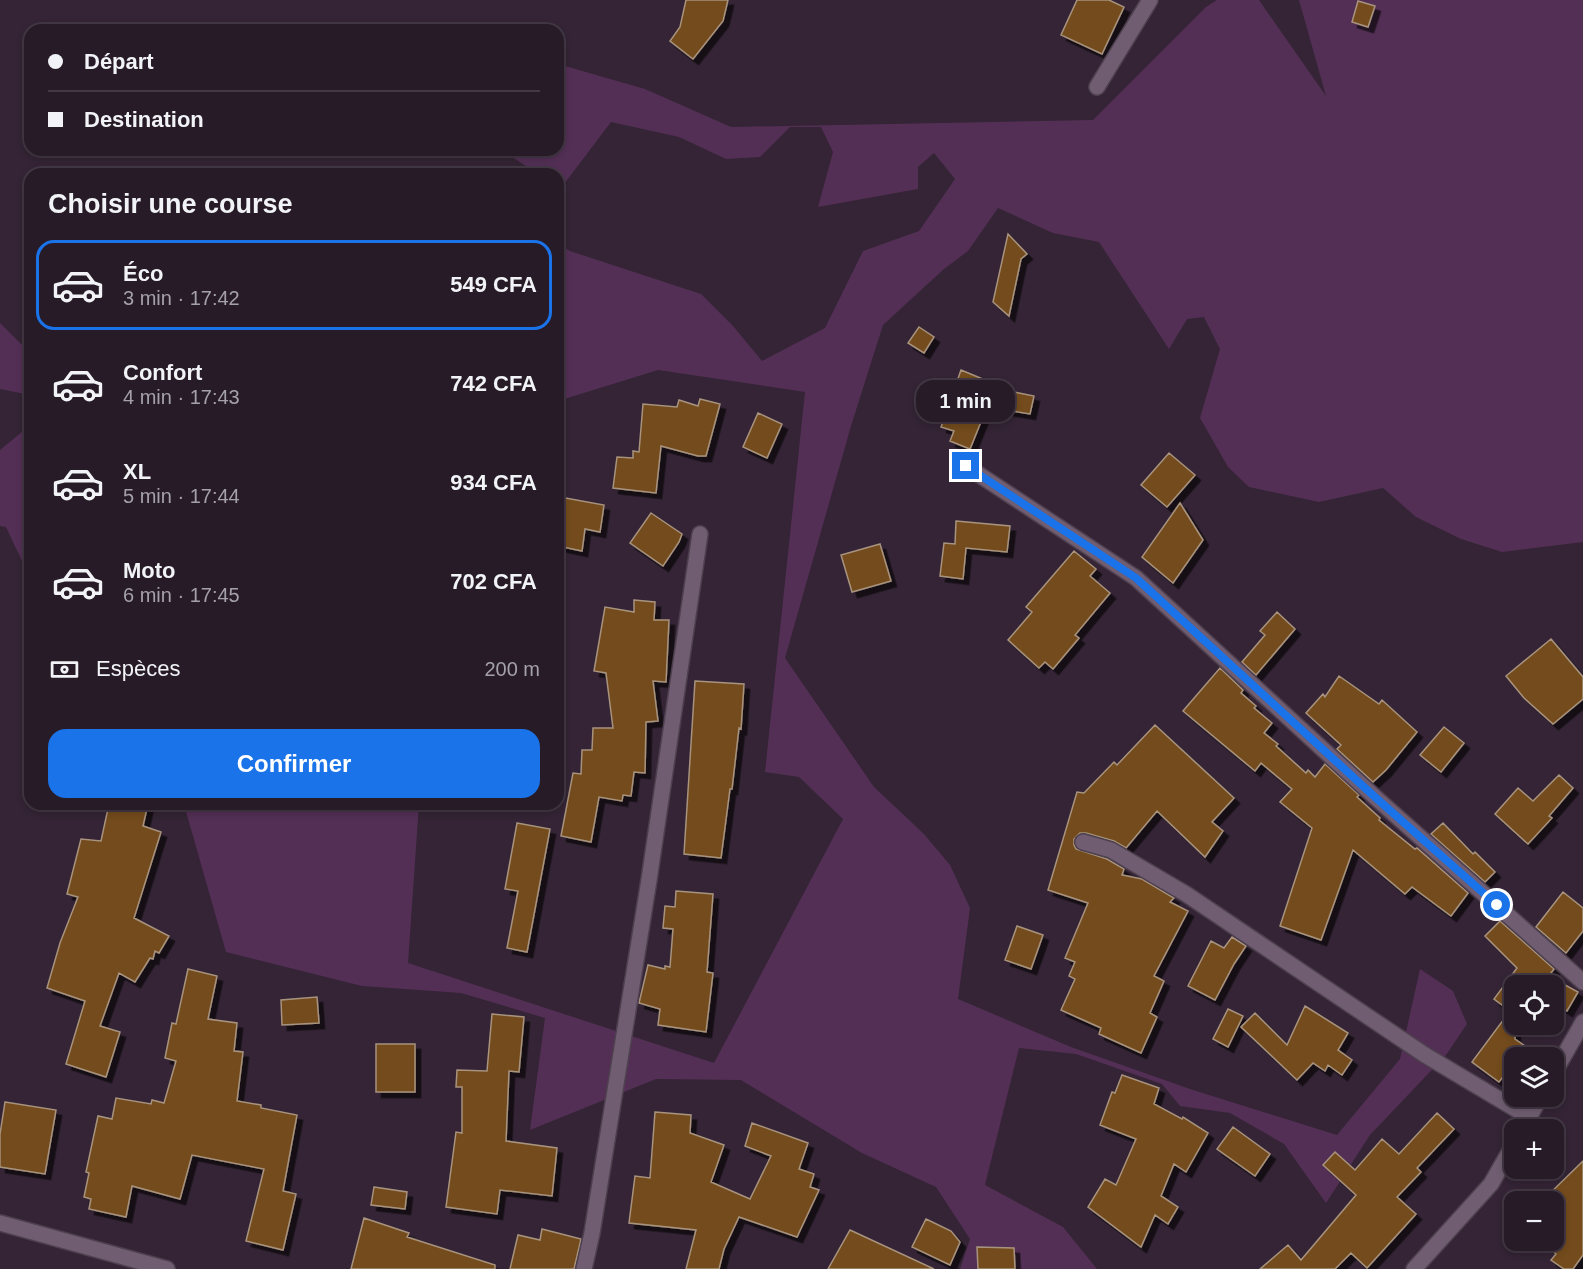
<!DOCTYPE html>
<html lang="fr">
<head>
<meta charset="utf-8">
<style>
	body { margin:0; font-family:Helvetica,sans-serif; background:#2f2430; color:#f1f3f6; height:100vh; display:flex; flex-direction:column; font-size:22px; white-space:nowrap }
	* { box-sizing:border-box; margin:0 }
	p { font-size:20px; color:#a4a1a8 }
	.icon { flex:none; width:33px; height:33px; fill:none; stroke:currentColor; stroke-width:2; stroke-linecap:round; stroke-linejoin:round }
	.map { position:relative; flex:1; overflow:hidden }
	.sheet { position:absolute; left:24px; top:168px; width:540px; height:642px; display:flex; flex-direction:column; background:#271b28; border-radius:18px; box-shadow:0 3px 9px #0003,0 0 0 2px #433945 }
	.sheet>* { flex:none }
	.hud { position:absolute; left:24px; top:24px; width:540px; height:132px; border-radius:18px; box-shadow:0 3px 9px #0003,0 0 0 2px #433945; display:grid; align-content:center; height:132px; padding:0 24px; background:#271b28 }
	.buttons { position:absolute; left:1504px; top:975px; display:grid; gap:12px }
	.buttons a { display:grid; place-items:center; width:60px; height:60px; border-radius:12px; background:#271b28; box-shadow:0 3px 9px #0003,0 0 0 2px #433945; font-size:30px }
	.end { position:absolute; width:27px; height:27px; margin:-14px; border:8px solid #1a73e8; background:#fff; box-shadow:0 0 0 3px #fff }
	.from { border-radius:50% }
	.bubble { position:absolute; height:42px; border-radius:18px; background:#271b28; box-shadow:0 3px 9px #0003,0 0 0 2px #433945; font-size:20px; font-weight:600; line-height:42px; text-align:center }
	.hud b { display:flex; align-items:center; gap:21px; height:57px; font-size:22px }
	.hud b+b { border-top:2px solid #433945 }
	.hud i { width:15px; height:15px; background:#f1f3f6 }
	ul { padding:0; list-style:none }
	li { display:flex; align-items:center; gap:18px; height:90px; margin:0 12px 9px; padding:0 12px; border:3px solid transparent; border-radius:18px }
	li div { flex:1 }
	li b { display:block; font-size:22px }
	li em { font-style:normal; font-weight:600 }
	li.selected { border-color:#1a73e8 }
	li>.icon { width:54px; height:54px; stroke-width:1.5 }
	h2 { padding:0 24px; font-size:27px; line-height:72px }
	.pay { display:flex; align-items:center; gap:15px; height:66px; padding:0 24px; font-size:22px }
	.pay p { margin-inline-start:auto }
	.cta { display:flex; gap:12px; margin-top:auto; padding:12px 24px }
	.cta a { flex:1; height:69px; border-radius:18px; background:#1a73e8; color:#fff; font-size:24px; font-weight:600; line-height:69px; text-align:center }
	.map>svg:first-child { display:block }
	.green { fill:#532f55 }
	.building { fill:#734b1b; stroke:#a8937e; stroke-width:1.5; filter:url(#shadow) }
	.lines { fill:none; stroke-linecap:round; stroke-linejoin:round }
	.minor-casing { stroke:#4e404e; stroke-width:18 }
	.minor { stroke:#705d71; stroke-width:15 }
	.route { stroke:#1a73e8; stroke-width:8 }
</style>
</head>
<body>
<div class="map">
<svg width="1583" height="1269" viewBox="0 0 1583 1269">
	<defs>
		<filter id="shadow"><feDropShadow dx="5.5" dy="5.5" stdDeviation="0" flood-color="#0009"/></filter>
	</defs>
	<rect width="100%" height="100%" fill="#342435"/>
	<path class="green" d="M 1217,0 L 1259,0 L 1326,96 L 1299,0 L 1583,0 L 1583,542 L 1502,552 L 1461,539 L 1416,517 L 1383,488 L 1319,502 L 1249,487 L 1228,467 L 1200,418 L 1220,349 L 1204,317 L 1187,319 L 1169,349 L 1099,242 L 1053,233 L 998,208 L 968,251 L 944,269 L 883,325 L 851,426 L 785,658 L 874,787 L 924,834 L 950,865 L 970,908 L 958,999 L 1071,1047 L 1190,1089 L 1337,1135 L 1400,1059 L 1420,969 L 1453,991 L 1467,1024 L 1446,1055 L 1370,1135 L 1326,1203 L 1284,1144 L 1230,1113 L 1180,1106 L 1162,1084 L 1076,1054 L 1019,1048 L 985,1185 L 1063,1227 L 1097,1269 L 960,1269 L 970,1239 L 936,1187 L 862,1153 L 741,1080 L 656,1079 L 530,1130 L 545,1018 L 461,993 L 362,986 L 226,952 L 185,808 L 179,804 L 419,804 L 408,963 L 714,1063 L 843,819 L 799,777 L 765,772 L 805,392 L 658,370 L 558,401 L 558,244 L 570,251 L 701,294 L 733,326 L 762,361 L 825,328 L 863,251 L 919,231 L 955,179 L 934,153 L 918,167 L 918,189 L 818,207 L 833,152 L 821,127 L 790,127 L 760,157 L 726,159 L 679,137 L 611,122 L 558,192 L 558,174 L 538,174 L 506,153 L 505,150 L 558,150 L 558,64 L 645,89 L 731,127 L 1093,120 L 1206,7 Z
		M 0,323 L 30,353 L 30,395 L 0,389 Z
		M 23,431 L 30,433 L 30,578 L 6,527 L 0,526 L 0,450 Z"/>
	<path class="building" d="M 686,0 L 728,0 L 723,21 L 693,59 L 670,41 L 680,27 Z
		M 1077,0 L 1109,0 L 1124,7 L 1102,54 L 1061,35 Z
		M 1358,1 L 1375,6 L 1368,27 L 1352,22 Z
		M 1008,234 L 1027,254 L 1021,259 L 1009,316 L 993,302 Z
		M 919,327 L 934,337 L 924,353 L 908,343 Z
		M 961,370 L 1014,392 L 1034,396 L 1030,414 L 987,407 L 970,449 L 950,441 L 954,431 L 941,427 Z
		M 700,399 L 720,404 L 706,456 L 698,456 L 661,446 L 656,493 L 613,488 L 617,457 L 633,458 L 633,451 L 639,452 L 643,404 L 677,407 L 679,400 L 698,406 Z
		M 758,413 L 782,424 L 767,458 L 743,447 Z
		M 1169,453 L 1195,475 L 1167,507 L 1141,485 Z
		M 560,497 L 604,505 L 600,532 L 585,529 L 582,551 L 558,546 L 558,507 Z
		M 1180,503 L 1203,540 L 1173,583 L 1142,557 Z
		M 651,513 L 682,534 L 679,542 L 663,566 L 630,543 Z
		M 956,521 L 1010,526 L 1007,552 L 966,548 L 963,579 L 940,576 L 944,543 L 955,544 Z
		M 880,544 L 891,581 L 852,592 L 841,555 Z
		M 1074,551 L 1096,569 L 1090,576 L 1110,593 L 1075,635 L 1079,638 L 1053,669 L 1045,662 L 1039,668 L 1008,640 L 1032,612 L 1026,607 Z
		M 634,600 L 655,602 L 654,620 L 669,620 L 666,682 L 653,681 L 658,721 L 646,722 L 645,773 L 634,772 L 631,796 L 623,795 L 622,801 L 599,797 L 591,842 L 561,836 L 573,773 L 581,774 L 582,750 L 592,750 L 593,728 L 613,728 L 606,673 L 594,671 L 605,607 L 634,612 Z
		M 1277,612 L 1295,629 L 1256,675 L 1242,662 L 1265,635 L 1260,631 Z
		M 1551,639 L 1583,677 L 1583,699 L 1553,724 L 1524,698 L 1506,676 Z
		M 1220,668 L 1243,690 L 1241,693 L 1256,706 L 1254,708 L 1272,723 L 1264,733 L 1278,744 L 1276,746 L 1306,773 L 1308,770 L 1315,777 L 1325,764 L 1359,795 L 1357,797 L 1380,818 L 1379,820 L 1415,849 L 1417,848 L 1468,893 L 1451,916 L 1412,887 L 1405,894 L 1353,850 L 1321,940 L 1280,926 L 1312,828 L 1280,802 L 1292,789 L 1261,763 L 1255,771 L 1183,711 Z
		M 1339,676 L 1379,704 L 1382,700 L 1417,732 L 1386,770 L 1373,782 L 1337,749 L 1341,745 L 1306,713 L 1323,694 L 1325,697 Z
		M 695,681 L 744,684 L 741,729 L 739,728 L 732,789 L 730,789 L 721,858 L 684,854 Z
		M 1155,725 L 1234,798 L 1212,822 L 1223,831 L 1205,857 L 1157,811 L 1126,848 L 1114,841 L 1086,833 L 1080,833 L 1074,839 L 1074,845 L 1076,849 L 1107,859 L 1124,869 L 1122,875 L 1142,879 L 1174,898 L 1170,902 L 1188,911 L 1154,976 L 1164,981 L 1150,1013 L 1157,1017 L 1141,1053 L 1099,1034 L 1101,1028 L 1061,1010 L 1075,979 L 1069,976 L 1075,962 L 1065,958 L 1088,903 L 1048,890 L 1077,792 L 1084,793 L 1114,762 L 1117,765 Z
		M 1444,727 L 1464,743 L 1441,772 L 1420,755 Z
		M 1559,775 L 1573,788 L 1549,816 L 1552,818 L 1528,844 L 1495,814 L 1518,788 L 1533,801 Z
		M 109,804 L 148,804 L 143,826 L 161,832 L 134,918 L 169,936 L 159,953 L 155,951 L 153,959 L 150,958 L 135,982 L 119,973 L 100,1026 L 120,1032 L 106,1077 L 66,1064 L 85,1001 L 47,988 L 60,943 L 78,897 L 67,894 L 81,839 L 101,841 Z
		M 517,823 L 550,829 L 527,952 L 507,948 L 518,891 L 505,889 Z
		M 1443,823 L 1473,854 L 1475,852 L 1495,872 L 1485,882 L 1431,834 Z
		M 676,891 L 713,894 L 707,972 L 713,973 L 706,1032 L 658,1025 L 660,1009 L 639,1003 L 648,965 L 665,969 L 665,966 L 670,967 L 673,929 L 663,928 L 665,906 L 675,907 Z
		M 1563,892 L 1583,908 L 1583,931 L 1566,953 L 1536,927 Z
		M 1500,921 L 1554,969 L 1541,986 L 1515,986 L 1515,1039 L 1525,1046 L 1517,1058 L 1515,1058 L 1515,1061 L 1499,1082 L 1472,1062 L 1510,1011 L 1494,999 L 1517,968 L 1485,936 Z
		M 1017,926 L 1043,935 L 1031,969 L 1005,960 Z
		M 1232,937 L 1246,946 L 1234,964 L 1215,1000 L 1188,986 L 1211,941 L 1224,948 Z
		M 188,969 L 217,976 L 208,1019 L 237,1023 L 234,1051 L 243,1052 L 237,1101 L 261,1105 L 261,1108 L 297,1115 L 283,1191 L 296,1194 L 283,1250 L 246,1241 L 264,1169 L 192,1155 L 180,1199 L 132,1186 L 126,1217 L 89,1209 L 91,1199 L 84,1197 L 89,1173 L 86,1172 L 98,1116 L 112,1119 L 116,1098 L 151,1104 L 152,1100 L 164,1103 L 176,1061 L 165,1058 L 172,1023 L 176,1024 Z
		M 1554,979 L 1578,992 L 1567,1011 L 1554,1003 Z
		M 317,997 L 319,1023 L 282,1025 L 281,1000 Z
		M 1305,1006 L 1348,1033 L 1338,1050 L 1352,1060 L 1342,1075 L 1328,1065 L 1325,1071 L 1313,1063 L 1297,1080 L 1241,1027 L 1255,1013 L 1287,1045 Z
		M 1228,1009 L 1243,1016 L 1228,1047 L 1213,1039 Z
		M 492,1014 L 524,1017 L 519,1072 L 509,1071 L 506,1141 L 557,1148 L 552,1196 L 500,1190 L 497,1214 L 446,1207 L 456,1132 L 462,1133 L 462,1087 L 456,1087 L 457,1070 L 487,1071 Z
		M 376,1044 L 415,1044 L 415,1092 L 376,1092 Z
		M 1122,1075 L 1159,1088 L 1154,1104 L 1182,1119 L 1183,1117 L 1208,1133 L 1186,1172 L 1174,1164 L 1161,1196 L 1178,1207 L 1168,1224 L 1155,1215 L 1141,1247 L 1088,1207 L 1105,1179 L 1116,1185 L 1136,1139 L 1100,1125 L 1112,1092 L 1115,1093 Z
		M 5,1102 L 56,1110 L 45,1174 L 0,1167 L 0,1134 Z
		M 655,1112 L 691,1115 L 690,1133 L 724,1145 L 711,1182 L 750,1199 L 771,1156 L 745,1146 L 752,1123 L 808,1143 L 799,1169 L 814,1174 L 810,1187 L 819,1190 L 797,1237 L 739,1217 L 724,1249 L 719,1269 L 686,1269 L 696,1230 L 629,1223 L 635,1176 L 650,1178 Z
		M 1437,1113 L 1454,1129 L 1417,1168 L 1421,1172 L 1397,1197 L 1416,1214 L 1367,1268 L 1351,1253 L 1335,1269 L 1260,1269 L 1288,1245 L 1301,1260 L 1356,1195 L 1323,1165 L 1335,1152 L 1355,1170 L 1382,1139 L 1399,1154 Z
		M 1233,1127 L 1270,1154 L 1255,1176 L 1217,1149 Z
		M 1583,1161 L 1583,1255 L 1573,1269 L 1564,1269 L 1551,1260 L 1556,1254 L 1541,1240 L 1554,1240 L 1554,1202 L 1541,1202 Z
		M 374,1187 L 407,1192 L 405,1209 L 371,1205 Z
		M 364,1218 L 409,1233 L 407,1237 L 495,1265 L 495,1269 L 351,1269 Z
		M 926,1219 L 951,1231 L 960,1242 L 950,1265 L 912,1247 Z
		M 542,1229 L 581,1239 L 574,1269 L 510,1269 L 518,1235 L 540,1240 Z
		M 850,1230 L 934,1269 L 828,1269 Z
		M 977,1247 L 1014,1248 L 1015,1269 L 978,1269 Z"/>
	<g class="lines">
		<defs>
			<path id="minor" d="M 1097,87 L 1150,0
				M 966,466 L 1136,578 L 1376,798 L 1583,982
				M 1083,842 L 1111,850 L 1186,894 L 1425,1055 L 1529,1117
				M 1554,1073 L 1583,1022
				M 1522,1130 L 1541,1096
				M 0,1223 L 167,1269
				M 584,1269 L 592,1233 L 649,880 L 700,534
				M 1414,1269 L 1491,1184 L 1515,1142"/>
		</defs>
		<use href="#minor" class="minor-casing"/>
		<use href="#minor" class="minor"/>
	</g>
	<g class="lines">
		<path class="route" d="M 966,466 L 1136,578 L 1376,798 L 1497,905"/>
	</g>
</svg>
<div class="buttons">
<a><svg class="icon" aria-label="locate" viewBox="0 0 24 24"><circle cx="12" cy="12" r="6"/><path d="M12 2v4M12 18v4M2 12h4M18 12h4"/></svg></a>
<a><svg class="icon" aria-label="layers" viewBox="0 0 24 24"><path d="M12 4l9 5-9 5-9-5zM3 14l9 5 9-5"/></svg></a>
<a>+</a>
<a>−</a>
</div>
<i class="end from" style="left:1497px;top:905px"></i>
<i class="end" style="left:966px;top:466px"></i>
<div class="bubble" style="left:916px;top:380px;width:99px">1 min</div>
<div class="hud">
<b><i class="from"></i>Départ</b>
<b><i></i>Destination</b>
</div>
<section class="sheet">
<h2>Choisir une course</h2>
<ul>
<li class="selected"><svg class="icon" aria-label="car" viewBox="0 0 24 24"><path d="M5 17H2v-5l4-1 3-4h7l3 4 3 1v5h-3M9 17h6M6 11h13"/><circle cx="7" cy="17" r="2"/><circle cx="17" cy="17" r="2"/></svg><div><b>Éco</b><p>3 min · 17:42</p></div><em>549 CFA</em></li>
<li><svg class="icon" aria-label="car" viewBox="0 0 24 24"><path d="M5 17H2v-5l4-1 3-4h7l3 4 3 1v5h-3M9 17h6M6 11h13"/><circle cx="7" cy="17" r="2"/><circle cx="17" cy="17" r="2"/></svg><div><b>Confort</b><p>4 min · 17:43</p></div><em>742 CFA</em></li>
<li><svg class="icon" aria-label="car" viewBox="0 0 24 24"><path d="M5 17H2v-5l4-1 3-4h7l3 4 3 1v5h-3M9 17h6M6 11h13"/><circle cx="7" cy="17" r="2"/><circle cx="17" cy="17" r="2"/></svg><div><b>XL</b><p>5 min · 17:44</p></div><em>934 CFA</em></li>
<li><svg class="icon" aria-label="car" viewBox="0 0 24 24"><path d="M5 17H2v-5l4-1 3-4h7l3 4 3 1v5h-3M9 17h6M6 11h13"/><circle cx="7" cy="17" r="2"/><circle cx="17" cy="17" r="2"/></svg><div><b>Moto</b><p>6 min · 17:45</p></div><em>702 CFA</em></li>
</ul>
<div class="pay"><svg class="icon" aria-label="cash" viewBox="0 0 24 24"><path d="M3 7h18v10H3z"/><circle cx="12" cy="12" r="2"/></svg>Espèces<p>200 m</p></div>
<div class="cta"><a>Confirmer</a></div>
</section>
</div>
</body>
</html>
